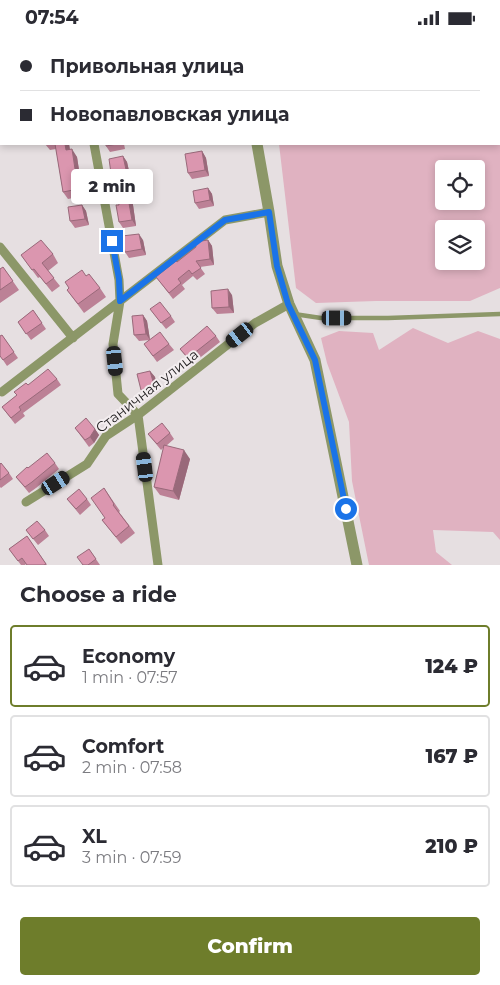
<!DOCTYPE html>
<html lang="en">
<head>
<meta charset="utf-8">
<style>
	body { margin:0; font-family:Montserrat,sans-serif; background:#f2f2f3; color:#2b2b33; height:100vh; display:flex; flex-direction:column; font-size:19px; white-space:nowrap }
	* { box-sizing:border-box; margin:0 }
	p { font-size:16px; color:#7c7c81 }
	.icon { flex:none; width:28px; height:28px; fill:none; stroke:currentColor; stroke-width:2; stroke-linecap:round; stroke-linejoin:round }
	.map { position:relative; height:530px; overflow:hidden }
	.details { display:flex; flex-direction:column; background:#fff; flex:1 }
	.details>* { flex:none }
	.guide { position:absolute; left:0px; top:0px; width:500px; height:110px; box-shadow:0 2px 8px #0003; display:grid; align-content:center; height:110px; padding:0 20px; background:#fff }
	.fabs { position:absolute; left:435px; top:125px; display:grid; gap:10px }
	.fabs a { display:grid; place-items:center; width:50px; height:50px; border-radius:5px; background:#fff; box-shadow:0 2px 8px #0003; font-size:25px }
	.end { position:absolute; width:22px; height:22px; margin:-11px; border:6px solid #1a73e8; background:#fff; box-shadow:0 0 0 2px #fff }
	.from { border-radius:50% }
	.bubble { position:absolute; height:35px; border-radius:5px; background:#fff; box-shadow:0 2px 8px #0003; font-size:16px; font-weight:800; line-height:35px; text-align:center }
	.car { position:absolute; width:15px; height:30px; margin:-15px -8px; border-radius:6px; box-shadow:0 0 4px 1px #0007; background:linear-gradient(#222 24%,#8ab4d8 0 40%,#222 0 76%,#8ab4d8 0 86%,#222 0) }
	.guide b { display:flex; align-items:center; gap:18px; height:48px; font-size:19px }
	.guide b+b { border-top:1px solid #e1e1e2 }
	.guide i { width:12px; height:12px; background:#2b2b33 }
	ul { padding:0; list-style:none }
	li { display:flex; align-items:center; gap:15px; height:82px; margin:0 10px 8px; padding:0 10px; border:2px solid #e1e1e2; border-radius:5px }
	li div { flex:1 }
	li b { display:block; font-size:19px }
	li em { font-style:normal; font-weight:800 }
	li.selected { border-color:#6e7d2b }
	li>.icon { width:45px; height:45px; stroke-width:1.5 }
	h2 { padding:0 20px; font-size:22px; line-height:60px }
	.cta { display:flex; gap:10px; margin-top:auto; padding:10px 20px }
	.cta a { flex:1; height:58px; border-radius:5px; background:#6e7d2b; color:#fff; font-size:20px; font-weight:800; line-height:58px; text-align:center }
	.status { display:flex; justify-content:space-between; align-items:center; height:35px; padding:0 25px; background:#fff; direction:ltr }
	.status svg { height:14px; fill:currentColor }
	.map>svg:first-child { display:block }
	.green { fill:#e0b2c1; fill-rule:evenodd }
	.lines { fill:none; stroke-linecap:round; stroke-linejoin:round }
	.service { stroke:#8c9768; stroke-width:4.5 }
	.minor { stroke:#8c9768; stroke-width:9 }
	.tertiary { stroke:#8c9768; stroke-width:11 }
	.wall { fill:#bc8196 }
	.shaded-wall { fill:#99697a }
	.building { fill:#db96af; stroke:#99697a }
	.route { stroke:#1a73e8; stroke-width:6 }
	.labels { text-anchor:middle; stroke-width:4; stroke-linejoin:round; paint-order:stroke }
	.street-label { font-size:14px; fill:#1f1d1e; stroke:#f3edef }
</style>
</head>
<body>
<div class="status"><b>07:54</b><svg viewBox="0 0 49 12"><path d="M0 12V9h3v3zM5 12V6h3v6zM10 12V3h3v9zM15 12V0h3v12zM26 1h20v11H26zM47 4h2v5h-2z"/></svg></div>
<div class="map">
<svg width="500" height="530" viewBox="0 0 500 530">
	<rect width="100%" height="100%" fill="#e6dfe1"/>
	<path class="green" d="M 265,0 L 500,0 L 500,253 L 470,266 L 376,266 L 316,268 L 296,253 L 279,109 L 499,109 L 499,1 L 265,1 ZM 444,134 L 476,134 L 476,166 L 444,166 ZM 444,194 L 476,194 L 476,226 L 444,226 Z
		M 413,293 L 448,308 L 478,296 L 500,304 L 500,505 L 493,497 L 433,495 L 436,517 L 452,530 L 369,530 L 352,446 L 349,387 L 327,328 L 321,303 L 339,296 L 373,298 L 379,315 Z"/>
	<g class="lines">
		<path class="service" d="M 294,279 L 321,283 L 388,283 L 500,279"/>
		<path class="minor" d="M 74,0 L 74,1
			M 7,1 L 8,0
			M 0,26 L 1,15
			M 0,80 L 0,82
			M 94,109 L 119,245 L 120,266 L 113,309 L 118,359 L 138,380 L 158,530
			M 0,212 L 73,303
			M 2,357 L 225,185 L 269,177
			M 26,467 L 87,429 L 106,401 L 138,380 L 255,288 L 289,269"/>
		<path class="tertiary" d="M 238,0 L 238,1
			M 257,109 L 269,177 L 277,231 L 289,269 L 315,325 L 357,530"/>
	</g>
	<path class="wall" d="M 45,109 L 69,109 L 70,115 L 77,122 L 83,161 L 68,164 L 63,157 L 56,114 L 50,115 Z
		M 106,109 L 124,109 L 125,114 L 110,117 L 106,111 Z
		M 202,116 L 206,123 L 209,141 L 192,144 L 188,138 Z
		M 123,121 L 127,127 L 135,163 L 132,163 L 136,191 L 123,193 L 119,187 L 119,170 L 114,142 L 111,138 Z
		M 208,153 L 212,159 L 214,171 L 199,174 L 195,168 Z
		M 82,170 L 86,176 L 89,190 L 75,193 L 70,186 Z
		M 143,205 L 146,220 L 129,223 L 125,217 Z
		M 208,205 L 212,211 L 214,230 L 200,232 L 205,239 L 197,245 L 193,241 L 182,250 L 185,254 L 173,264 L 156,242 L 177,227 Z
		M 53,219 L 58,228 L 48,236 L 60,251 L 52,257 L 40,242 L 38,243 L 21,220 Z
		M 3,232 L 19,255 L 0,268 L 0,234 Z
		M 86,241 L 100,253 L 106,262 L 84,278 L 67,255 Z
		M 232,260 L 234,278 L 217,279 L 212,273 Z
		M 150,274 L 171,281 L 175,287 L 166,294 Z
		M 33,275 L 46,294 L 31,305 L 18,287 Z
		M 143,280 L 147,286 L 150,305 L 139,306 L 134,300 Z
		M 2,300 L 18,323 L 7,331 L 1,322 L 0,322 L 0,301 Z
		M 216,301 L 220,307 L 192,329 L 180,314 Z
		M 144,309 L 169,309 L 174,315 L 157,327 Z
		M 150,336 L 155,342 L 158,356 L 154,359 L 145,361 L 141,355 Z
		M 57,344 L 61,350 L 23,378 L 25,381 L 15,389 L 2,372 L 17,360 L 28,350 Z
		M 75,393 L 95,394 L 99,400 L 94,408 L 89,412 Z
		M 170,398 L 174,404 L 166,411 L 190,424 L 179,465 L 160,460 L 154,452 L 164,412 L 161,415 L 148,399 Z
		M 55,428 L 59,434 L 36,453 L 29,458 L 16,442 L 28,433 Z
		M 0,429 L 9,438 L 13,444 L 1,453 L 0,452 Z
		M 104,453 L 120,476 L 119,477 L 135,498 L 121,509 L 102,485 L 105,483 Z
		M 67,464 L 87,464 L 91,470 L 80,480 Z
		M 26,495 L 45,495 L 49,501 L 38,510 Z
		M 27,501 L 47,530 L 27,530 L 26,529 L 25,530 L 21,530 L 9,514 Z
		M 89,514 L 100,530 L 83,530 Z"/>
	<path class="shaded-wall" d="M 65,109 L 69,109 L 71,122 L 66,115 Z
		M 72,114 L 77,122 L 83,161 L 78,154 Z
		M 202,116 L 206,123 L 209,141 L 205,135 Z
		M 123,121 L 127,127 L 135,163 L 131,157 Z
		M 208,153 L 212,159 L 214,171 L 210,165 Z
		M 127,157 L 132,163 L 136,191 L 132,185 Z
		M 82,170 L 86,176 L 89,190 L 85,184 Z
		M 139,199 L 143,205 L 146,220 L 142,214 Z
		M 208,205 L 212,211 L 214,230 L 210,224 Z
		M 228,254 L 232,260 L 234,278 L 229,272 Z
		M 143,280 L 147,286 L 150,305 L 146,299 Z
		M 150,336 L 155,342 L 158,356 L 154,350 Z
		M 95,394 L 99,400 L 94,408 L 90,402 Z
		M 184,415 L 190,424 L 179,465 L 173,456 Z"/>
	<path class="building" d="M 93,0 L 105,0 L 105,1 L 90,1 Z
		M 170,0 L 186,0 L 186,1 L 171,1 Z
		M 55,109 L 65,109 L 66,115 L 72,114 L 78,154 L 63,157 Z
		M 106,109 L 117,109 L 106,111 Z
		M 202,116 L 205,135 L 188,138 L 185,119 Z
		M 123,121 L 131,157 L 127,157 L 132,185 L 119,187 L 116,170 L 119,170 L 113,138 L 111,138 L 109,124 Z
		M 208,153 L 210,165 L 195,168 L 193,156 Z
		M 82,170 L 85,184 L 70,186 L 68,172 Z
		M 139,199 L 142,214 L 125,217 L 122,201 Z
		M 41,205 L 53,219 L 42,228 L 54,243 L 46,249 L 34,234 L 32,235 L 21,220 Z
		M 208,205 L 210,224 L 196,226 L 201,233 L 192,239 L 189,235 L 178,244 L 181,248 L 169,258 L 156,242 L 176,226 L 177,227 L 196,212 L 195,207 Z
		M 3,232 L 13,246 L 0,255 L 0,234 Z
		M 82,235 L 86,241 L 89,239 L 100,253 L 78,269 L 67,255 L 69,253 L 65,247 Z
		M 228,254 L 229,272 L 212,273 L 211,256 Z
		M 160,267 L 171,281 L 161,288 L 150,274 Z
		M 33,275 L 42,288 L 26,299 L 18,287 Z
		M 143,280 L 146,299 L 134,300 L 132,281 Z
		M 207,291 L 216,301 L 188,323 L 180,314 Z
		M 160,297 L 169,309 L 153,321 L 144,309 Z
		M 2,300 L 14,317 L 3,325 L 0,321 L 0,301 Z
		M 48,334 L 57,344 L 19,372 L 21,375 L 11,383 L 2,372 L 17,360 L 14,357 L 26,348 L 28,350 Z
		M 150,336 L 154,350 L 150,353 L 141,355 L 137,339 Z
		M 86,383 L 95,394 L 90,402 L 85,405 L 75,393 Z
		M 162,388 L 170,398 L 157,409 L 148,399 Z
		M 164,410 L 184,415 L 173,456 L 154,452 Z
		M 47,418 L 55,428 L 32,447 L 25,452 L 16,442 L 27,432 L 28,433 Z
		M 1,428 L 9,438 L 0,445 L 0,429 Z
		M 104,453 L 114,469 L 113,470 L 129,491 L 116,502 L 102,485 L 105,483 L 91,463 Z
		M 79,454 L 87,464 L 76,474 L 67,464 Z
		M 37,486 L 45,495 L 33,504 L 26,495 Z
		M 27,501 L 46,529 L 44,530 L 27,530 L 22,523 L 18,526 L 9,514 Z
		M 89,514 L 96,524 L 88,530 L 83,530 L 77,522 Z"/>
	<g class="lines">
		<path class="route" d="M 112,206 L 119,244 L 120,266 L 225,185 L 269,177 L 277,231 L 288,269 L 315,325 L 346,474"/>
	</g>
	<g class="labels">
		<g class="street-label">
			<text transform="translate(147 356) rotate(-38)" y="5">Станичная улица</text>
		</g>
	</g>
</svg>
<div class="fabs">
<a><svg class="icon" aria-label="locate" viewBox="0 0 24 24"><circle cx="12" cy="12" r="6"/><path d="M12 2v4M12 18v4M2 12h4M18 12h4"/></svg></a>
<a><svg class="icon" aria-label="layers" viewBox="0 0 24 24"><path d="M12 4l9 5-9 5-9-5zM3 14l9 5 9-5"/></svg></a>
</div>
<i class="end from" style="left:346px;top:474px"></i>
<i class="end" style="left:112px;top:206px"></i>
<div class="bubble" style="left:71px;top:134px;width:82px">2 min</div>
<i class="car" style="left:337px;top:283px;rotate:90deg"></i>
<i class="car" style="left:240px;top:300px;rotate:232deg"></i>
<i class="car" style="left:115px;top:326px;rotate:174deg"></i>
<i class="car" style="left:145px;top:432px;rotate:353deg"></i>
<i class="car" style="left:56px;top:448px;rotate:57deg"></i>
<div class="guide">
<b><i class="from"></i>Привольная улица</b>
<b><i></i>Новопавловская улица</b>
</div>
</div>
<section class="details">
<h2>Choose a ride</h2>
<ul>
<li class="selected"><svg class="icon" aria-label="car" viewBox="0 0 24 24"><path d="M5 17H2v-5l4-1 3-4h7l3 4 3 1v5h-3M9 17h6M6 11h13"/><circle cx="7" cy="17" r="2"/><circle cx="17" cy="17" r="2"/></svg><div><b>Economy</b><p>1 min · 07:57</p></div><em>124 ₽</em></li>
<li><svg class="icon" aria-label="car" viewBox="0 0 24 24"><path d="M5 17H2v-5l4-1 3-4h7l3 4 3 1v5h-3M9 17h6M6 11h13"/><circle cx="7" cy="17" r="2"/><circle cx="17" cy="17" r="2"/></svg><div><b>Comfort</b><p>2 min · 07:58</p></div><em>167 ₽</em></li>
<li><svg class="icon" aria-label="car" viewBox="0 0 24 24"><path d="M5 17H2v-5l4-1 3-4h7l3 4 3 1v5h-3M9 17h6M6 11h13"/><circle cx="7" cy="17" r="2"/><circle cx="17" cy="17" r="2"/></svg><div><b>XL</b><p>3 min · 07:59</p></div><em>210 ₽</em></li>
</ul>
<div class="cta"><a>Confirm</a></div>
</section>
</body>
</html>
